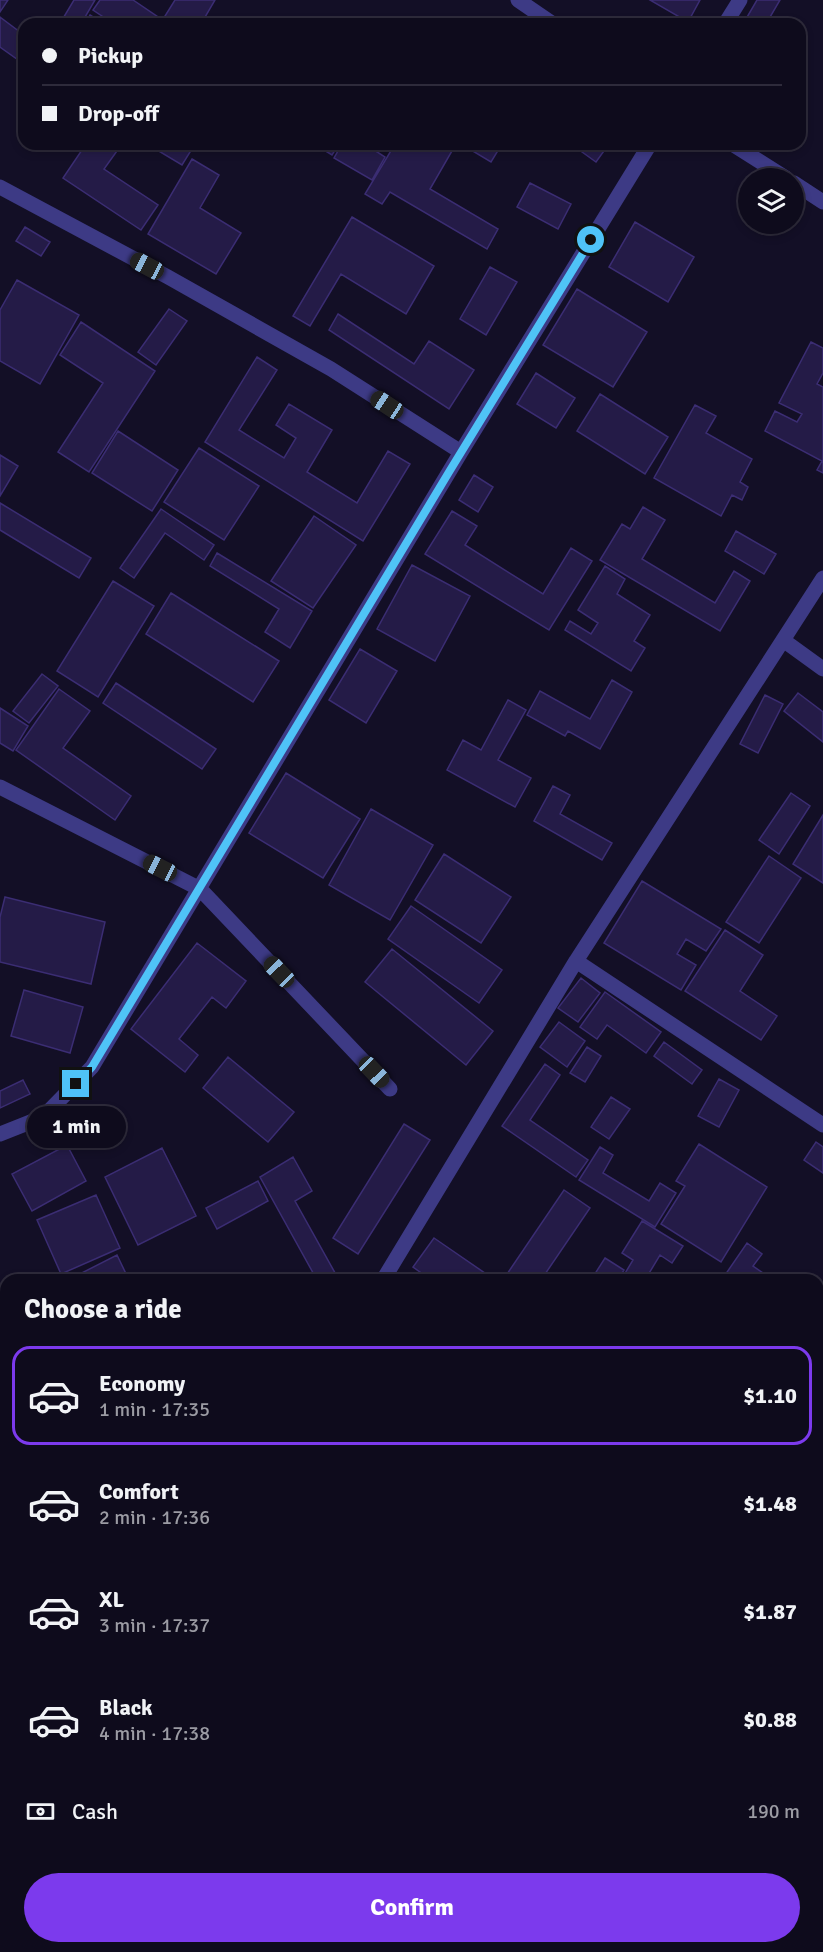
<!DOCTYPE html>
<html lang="en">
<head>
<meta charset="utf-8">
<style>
	body { margin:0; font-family:Signika,sans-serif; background:#1c1929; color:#f1f3f6; height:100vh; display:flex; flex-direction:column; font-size:22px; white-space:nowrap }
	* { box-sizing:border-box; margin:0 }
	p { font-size:20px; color:#9b9ba3 }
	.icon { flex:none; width:33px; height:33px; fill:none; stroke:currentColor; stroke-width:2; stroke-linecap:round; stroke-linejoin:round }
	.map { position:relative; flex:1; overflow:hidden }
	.panel { position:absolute; left:0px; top:1274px; width:824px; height:680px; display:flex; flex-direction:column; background:#0e0b1c; border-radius:18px 18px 0 0; box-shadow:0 3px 9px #0003,0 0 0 2px #2e2b3b }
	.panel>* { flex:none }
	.banner { position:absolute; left:18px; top:18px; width:788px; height:132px; border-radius:18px; box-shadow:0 3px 9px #0003,0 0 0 2px #2e2b3b; display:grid; align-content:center; height:132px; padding:0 24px; background:#0e0b1c }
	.buttons { position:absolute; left:738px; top:168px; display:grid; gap:12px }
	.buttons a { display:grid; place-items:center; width:66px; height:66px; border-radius:50%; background:#0e0b1c; box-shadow:0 3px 9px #0003,0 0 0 2px #2e2b3b; font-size:30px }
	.end { position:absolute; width:27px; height:27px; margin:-14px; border:8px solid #4fc3f7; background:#111; box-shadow:0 0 0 3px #111 }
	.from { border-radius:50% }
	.bubble { position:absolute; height:42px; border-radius:21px; background:#0e0b1c; box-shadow:0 3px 9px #0003,0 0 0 2px #2e2b3b; font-size:20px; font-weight:800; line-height:42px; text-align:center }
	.car { position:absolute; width:18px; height:36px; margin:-18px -9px; border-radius:8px; box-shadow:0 0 4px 2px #0007; background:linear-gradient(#222 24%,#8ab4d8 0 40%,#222 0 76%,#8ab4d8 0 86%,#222 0) }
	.banner b { display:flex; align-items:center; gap:21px; height:57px; font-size:22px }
	.banner b+b { border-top:2px solid #2e2b3b }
	.banner i { width:15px; height:15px; background:#f1f3f6 }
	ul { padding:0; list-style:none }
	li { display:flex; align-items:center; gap:18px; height:99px; margin:0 12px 9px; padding:0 12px; border:3px solid transparent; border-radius:18px }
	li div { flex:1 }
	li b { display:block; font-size:22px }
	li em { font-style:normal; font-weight:800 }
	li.current { border-color:#7c3aed }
	li>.icon { width:54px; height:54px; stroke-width:1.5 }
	h2 { padding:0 24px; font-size:27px; line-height:72px }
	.pay { display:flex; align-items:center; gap:15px; height:66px; padding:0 24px; font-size:22px }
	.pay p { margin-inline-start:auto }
	.button { display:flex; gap:12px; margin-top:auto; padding:12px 24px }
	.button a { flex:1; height:69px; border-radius:36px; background:#7c3aed; color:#fff; font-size:24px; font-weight:800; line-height:69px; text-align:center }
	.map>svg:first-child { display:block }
	.building { fill:#241b47; stroke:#3b2d73; stroke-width:1.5 }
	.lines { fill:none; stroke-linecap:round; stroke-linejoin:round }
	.minor { stroke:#3d3a85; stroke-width:15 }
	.route { stroke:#4fc3f7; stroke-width:8 }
</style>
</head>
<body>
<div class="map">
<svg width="823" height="1952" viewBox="0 0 823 1952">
	<rect width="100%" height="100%" fill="#130f26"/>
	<path class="building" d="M 0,0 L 8,0 L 0,12 Z
		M 74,0 L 95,0 L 81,24 L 69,24 L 62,20 Z
		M 100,0 L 133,0 L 161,19 L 157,24 L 114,24 L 93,10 Z
		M 175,0 L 215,0 L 201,24 L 160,24 Z
		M 650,0 L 700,0 L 688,22 Z
		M 757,0 L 780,0 L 766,24 L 743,24 Z
		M 90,15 L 104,24 L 85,24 Z
		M 0,17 L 24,35 L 24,58 L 21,62 L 0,47 Z
		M 800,60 L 806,64 L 800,74 Z
		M 86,144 L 122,144 L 104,169 L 158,205 L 141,230 L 63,178 Z
		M 147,144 L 195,144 L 182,165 Z
		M 314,144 L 339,144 L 332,155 Z
		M 342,144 L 365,144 L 385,157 L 372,180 L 334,158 Z
		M 395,144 L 456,144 L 430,189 L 498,229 L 487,249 L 390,192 L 382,204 L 365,194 Z
		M 461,144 L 502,144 L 491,162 Z
		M 571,144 L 609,144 L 596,162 Z
		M 192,159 L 219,175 L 200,208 L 241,233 L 216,274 L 148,234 Z
		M 530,183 L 571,204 L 558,229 L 517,207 Z
		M 352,217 L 434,266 L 406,314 L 341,274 L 310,326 L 293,316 Z
		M 635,222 L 694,257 L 668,302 L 609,267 Z
		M 25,227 L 50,242 L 41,256 L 16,241 Z
		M 490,267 L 517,282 L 486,335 L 460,319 Z
		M 17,280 L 79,315 L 40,384 L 0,361 L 0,310 Z
		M 577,289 L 647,332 L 613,387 L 543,345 Z
		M 169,309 L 187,321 L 156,365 L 138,352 Z
		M 338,314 L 414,364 L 429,341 L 474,370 L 449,409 L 329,330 Z
		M 81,322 L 155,371 L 89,472 L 58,452 L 103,383 L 60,355 Z
		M 811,342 L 823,348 L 823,373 L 817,384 L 823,387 L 823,473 L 817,470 L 822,461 L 765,431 L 775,411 L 797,422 L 802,414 L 779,403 Z
		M 257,357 L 277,370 L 239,430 L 284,458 L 296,438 L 276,425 L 289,404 L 332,430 L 307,472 L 357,503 L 388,451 L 410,464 L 363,541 L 205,442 Z
		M 536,373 L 575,398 L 556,428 L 517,404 Z
		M 600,394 L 668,437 L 645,474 L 577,431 Z
		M 695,405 L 716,416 L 706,433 L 752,459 L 740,482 L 748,487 L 742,500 L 732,495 L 721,516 L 654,478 Z
		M 118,431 L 178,470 L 152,511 L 92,473 Z
		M 199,448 L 259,486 L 224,540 L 164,502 Z
		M 0,455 L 18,466 L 0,496 Z
		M 474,475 L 493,487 L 478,512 L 459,500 Z
		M 0,503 L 91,558 L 79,578 L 0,530 Z
		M 643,507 L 665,520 L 642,559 L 715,603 L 734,571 L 750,581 L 720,631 L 600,560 L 622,524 L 630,529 Z
		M 161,509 L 214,545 L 204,560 L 165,533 L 134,578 L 120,568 Z
		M 452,511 L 477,526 L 465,545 L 543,594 L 571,548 L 592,561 L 549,630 L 425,554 Z
		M 314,516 L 356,545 L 313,608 L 271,581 Z
		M 736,531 L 776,554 L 764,574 L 725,551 Z
		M 217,553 L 312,611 L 290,648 L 265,632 L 279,609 L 210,566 Z
		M 412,565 L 470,596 L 435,661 L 377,629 Z
		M 605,566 L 625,579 L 617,594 L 650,615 L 634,641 L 645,648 L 631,671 L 565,630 L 570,621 L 591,634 L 598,623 L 578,610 Z
		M 113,581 L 154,606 L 98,697 L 57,671 Z
		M 171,593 L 279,661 L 253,702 L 146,634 Z
		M 360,649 L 397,671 L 366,723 L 329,700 Z
		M 42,674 L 58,686 L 29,723 L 13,711 Z
		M 612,680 L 632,692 L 600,749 L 568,731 L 565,736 L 527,715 L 540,691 L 590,719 Z
		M 116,683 L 216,749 L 202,769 L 103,703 Z
		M 59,689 L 90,711 L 63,748 L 131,796 L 115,820 L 16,750 Z
		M 798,693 L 823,712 L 823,742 L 784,711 Z
		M 765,695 L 783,704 L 758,753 L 740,744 Z
		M 508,700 L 526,710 L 498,760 L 531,778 L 515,807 L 447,770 L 463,740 L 481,750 Z
		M 0,708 L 28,726 L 13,751 L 0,743 Z
		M 286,773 L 360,819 L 323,878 L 249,833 Z
		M 553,786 L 570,795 L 560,814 L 612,843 L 602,860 L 534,821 Z
		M 791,793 L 810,806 L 779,854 L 759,840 Z
		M 371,809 L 433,845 L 390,920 L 329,885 Z
		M 823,815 L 823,883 L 793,864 Z
		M 444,854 L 511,897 L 481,943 L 415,900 Z
		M 769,856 L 801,878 L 759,943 L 726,922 Z
		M 642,881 L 721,929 L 706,951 L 686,939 L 677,954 L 696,965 L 681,990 L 604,943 Z
		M 5,897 L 105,922 L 91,984 L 0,962 L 0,917 Z
		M 411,906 L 502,970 L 479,1003 L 388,939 Z
		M 725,930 L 763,955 L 740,991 L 777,1016 L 761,1040 L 685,991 Z
		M 197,943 L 246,981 L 226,1008 L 212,997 L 179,1039 L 198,1055 L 185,1072 L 131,1029 Z
		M 392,949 L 493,1031 L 466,1065 L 365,982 Z
		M 581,978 L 600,993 L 578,1022 L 558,1008 Z
		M 24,990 L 83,1007 L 70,1053 L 11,1036 Z
		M 605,992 L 661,1032 L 646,1053 L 607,1025 L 597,1039 L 580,1027 Z
		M 559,1022 L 585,1041 L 567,1067 L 540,1047 Z
		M 664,1042 L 702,1070 L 692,1084 L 654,1056 Z
		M 587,1047 L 601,1056 L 585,1082 L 570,1073 Z
		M 228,1057 L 294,1112 L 268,1142 L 203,1088 Z
		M 545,1064 L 560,1075 L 530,1120 L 588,1160 L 576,1177 L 502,1126 Z
		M 719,1079 L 739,1090 L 719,1127 L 698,1116 Z
		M 23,1080 L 30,1094 L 0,1108 L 0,1091 Z
		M 611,1097 L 630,1109 L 609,1139 L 591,1127 Z
		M 404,1124 L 430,1140 L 358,1254 L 333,1238 Z
		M 816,1142 L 823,1147 L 823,1173 L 804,1160 Z
		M 699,1144 L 767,1187 L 721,1262 L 661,1224 L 685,1186 L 676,1181 Z
		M 67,1145 L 86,1181 L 32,1211 L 12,1174 Z
		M 600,1147 L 613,1155 L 603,1173 L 649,1201 L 660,1183 L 676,1193 L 655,1227 L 579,1180 Z
		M 162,1148 L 196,1216 L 138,1245 L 105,1177 Z
		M 293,1157 L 312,1191 L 295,1201 L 339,1280 L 317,1280 L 260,1177 Z
		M 258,1181 L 268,1201 L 217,1229 L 206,1208 Z
		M 564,1190 L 590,1208 L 541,1280 L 503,1280 Z
		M 96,1195 L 120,1248 L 61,1274 L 37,1220 Z
		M 642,1221 L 683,1246 L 672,1263 L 660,1255 L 645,1280 L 621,1280 L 633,1260 L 622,1253 Z
		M 434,1238 L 495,1280 L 431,1280 L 413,1267 Z
		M 747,1243 L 762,1254 L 753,1266 L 773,1280 L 726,1280 L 723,1278 Z
		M 117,1255 L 129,1280 L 68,1280 Z
		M 605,1258 L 624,1270 L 618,1280 L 591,1280 Z
		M 818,1281 L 823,1285 L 823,1347 L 818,1343 Z
		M 818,1516 L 823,1519 L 823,1557 L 818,1554 Z
		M 0,1576 L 6,1590 L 6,1635 L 0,1638 Z
		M 818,1642 L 823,1646 L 823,1671 L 818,1667 Z
		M 818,1794 L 823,1798 L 823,1831 L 818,1827 Z
		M 252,1947 L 330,1947 L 340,1952 L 254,1952 L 250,1950 Z
		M 436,1947 L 450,1947 L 448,1952 Z
		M 478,1947 L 495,1947 L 501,1950 L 500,1952 L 476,1952 Z"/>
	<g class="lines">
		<path class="minor" d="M 518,0 L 553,24
			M 725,24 L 740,0
			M 732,144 L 786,178
			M 794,183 L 823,202
			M 0,187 L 168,277 L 331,369 L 461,452
			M 783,640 L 823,669
			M 0,787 L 200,889 L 390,1089
			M 576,961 L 823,1125
			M 0,1134 L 43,1117 L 92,1067 L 461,452 L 650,144
			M 383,1280 L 576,961 L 823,578
			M 0,1462 L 6,1460
			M 818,1611 L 823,1615
			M 0,1798 L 6,1796
			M 687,1947 L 696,1952"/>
	</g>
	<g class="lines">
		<path class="route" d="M 76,1084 L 92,1067 L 449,472 L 591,240"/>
	</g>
</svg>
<div class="buttons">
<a><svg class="icon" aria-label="layers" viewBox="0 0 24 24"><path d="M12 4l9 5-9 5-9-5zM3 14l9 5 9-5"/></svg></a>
</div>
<i class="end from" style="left:591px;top:240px"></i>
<i class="end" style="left:76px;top:1084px"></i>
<div class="bubble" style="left:27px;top:1106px;width:99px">1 min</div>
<i class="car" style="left:147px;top:266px;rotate:298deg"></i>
<i class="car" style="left:387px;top:405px;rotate:303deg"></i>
<i class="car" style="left:160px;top:868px;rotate:297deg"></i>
<i class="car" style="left:279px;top:972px;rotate:316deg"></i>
<i class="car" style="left:374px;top:1072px;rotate:136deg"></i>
<div class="banner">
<b><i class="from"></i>Pickup</b>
<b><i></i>Drop-off</b>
</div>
<section class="panel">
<h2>Choose a ride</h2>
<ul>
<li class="current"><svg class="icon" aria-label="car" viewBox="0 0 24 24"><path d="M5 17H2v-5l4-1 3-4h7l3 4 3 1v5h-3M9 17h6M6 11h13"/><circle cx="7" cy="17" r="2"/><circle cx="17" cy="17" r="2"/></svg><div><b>Economy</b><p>1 min · 17:35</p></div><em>$1.10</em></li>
<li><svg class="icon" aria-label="car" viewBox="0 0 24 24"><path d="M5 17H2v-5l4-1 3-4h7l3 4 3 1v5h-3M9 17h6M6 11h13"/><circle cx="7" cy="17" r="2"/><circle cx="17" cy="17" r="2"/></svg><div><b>Comfort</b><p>2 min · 17:36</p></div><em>$1.48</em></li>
<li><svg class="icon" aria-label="car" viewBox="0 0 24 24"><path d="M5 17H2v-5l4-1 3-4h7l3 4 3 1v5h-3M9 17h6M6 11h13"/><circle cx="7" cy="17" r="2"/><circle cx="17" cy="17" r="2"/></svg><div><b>XL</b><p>3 min · 17:37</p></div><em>$1.87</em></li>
<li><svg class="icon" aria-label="car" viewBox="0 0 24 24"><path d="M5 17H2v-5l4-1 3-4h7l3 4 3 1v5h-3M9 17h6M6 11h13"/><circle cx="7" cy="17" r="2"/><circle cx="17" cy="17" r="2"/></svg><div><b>Black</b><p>4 min · 17:38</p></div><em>$0.88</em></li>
</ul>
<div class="pay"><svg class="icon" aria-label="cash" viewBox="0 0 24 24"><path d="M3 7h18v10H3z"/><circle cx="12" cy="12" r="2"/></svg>Cash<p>190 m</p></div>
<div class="button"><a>Confirm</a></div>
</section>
</div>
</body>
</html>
